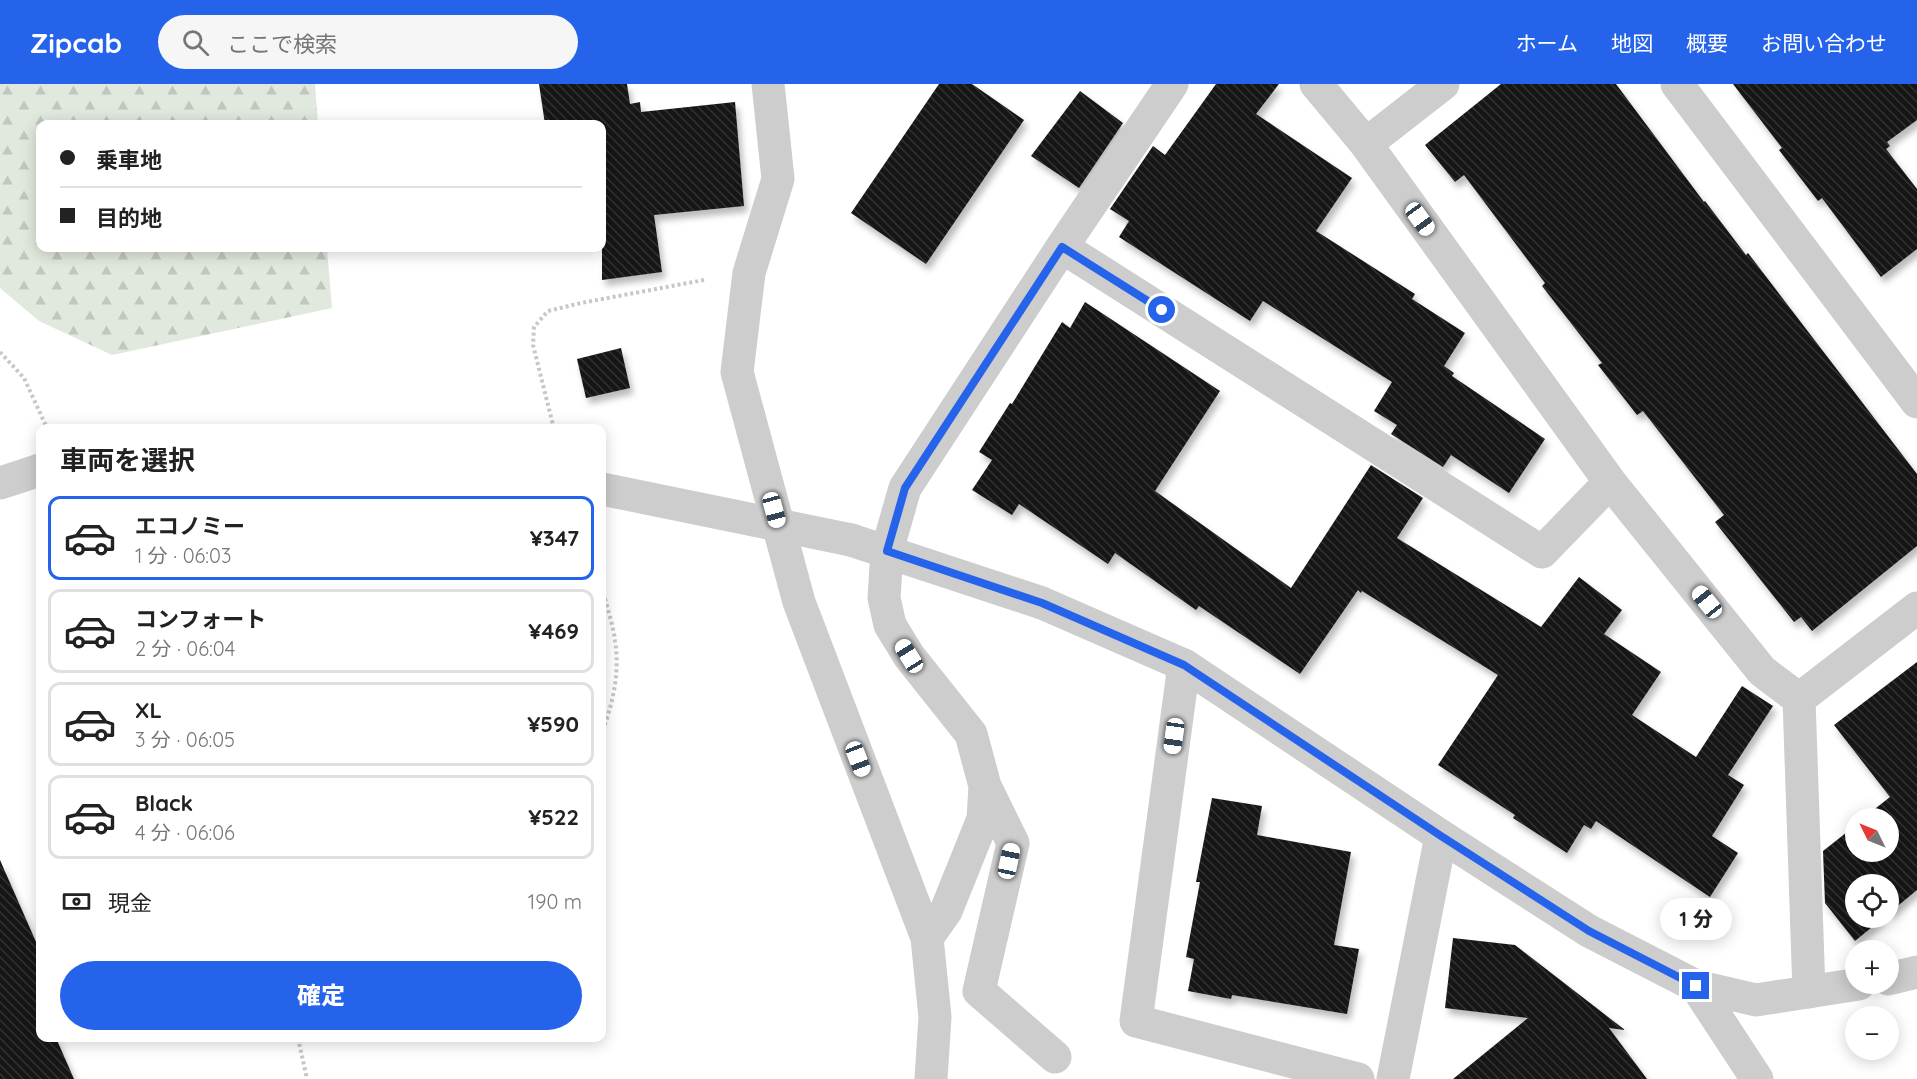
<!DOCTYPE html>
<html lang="ja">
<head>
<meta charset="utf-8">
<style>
	body { margin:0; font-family:Quicksand,"Noto Sans JP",sans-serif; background:#f6f6f6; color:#222; height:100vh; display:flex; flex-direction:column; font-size:22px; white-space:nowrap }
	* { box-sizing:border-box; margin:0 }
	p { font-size:20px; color:#767676 }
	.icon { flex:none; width:33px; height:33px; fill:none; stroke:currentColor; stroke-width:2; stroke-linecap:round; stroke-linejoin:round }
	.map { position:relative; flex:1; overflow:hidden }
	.side { position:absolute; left:36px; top:340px; width:570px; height:618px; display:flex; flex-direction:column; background:#fff; border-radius:12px; box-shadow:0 3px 15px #0003 }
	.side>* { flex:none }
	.top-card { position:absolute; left:36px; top:36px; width:570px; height:132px; border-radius:12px; box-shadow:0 3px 15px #0003; display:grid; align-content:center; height:132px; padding:0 24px; background:#fff }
	.needle { width:39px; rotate:313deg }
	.controls { position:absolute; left:1845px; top:724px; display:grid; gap:12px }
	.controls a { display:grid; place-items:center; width:54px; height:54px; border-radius:50%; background:#fff; box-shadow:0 3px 15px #0003; font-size:30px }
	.end { position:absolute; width:27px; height:27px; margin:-14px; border:8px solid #2563eb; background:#fff; box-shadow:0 0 0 3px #fff }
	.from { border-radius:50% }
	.bubble { position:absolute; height:42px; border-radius:21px; background:#fff; box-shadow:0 3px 15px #0003; font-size:20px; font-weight:800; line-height:42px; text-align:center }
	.car { position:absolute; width:18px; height:36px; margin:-18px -9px; border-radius:8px; box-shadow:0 0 4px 2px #0007; background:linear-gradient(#fff 24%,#345 0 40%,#fff 0 76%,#345 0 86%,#fff 0) }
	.top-card b { display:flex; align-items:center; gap:21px; height:57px; font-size:22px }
	.top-card b+b { border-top:2px solid #e0e0e0 }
	.top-card i { width:15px; height:15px; background:#222 }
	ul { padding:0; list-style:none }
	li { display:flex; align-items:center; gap:18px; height:84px; margin:0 12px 9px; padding:0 12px; border:3px solid #e0e0e0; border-radius:12px }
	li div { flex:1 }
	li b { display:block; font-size:22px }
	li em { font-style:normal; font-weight:800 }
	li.active { border-color:#2563eb }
	li>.icon { width:54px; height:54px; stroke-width:1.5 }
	h2 { padding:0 24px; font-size:27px; line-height:72px }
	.pay { display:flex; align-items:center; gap:15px; height:66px; padding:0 24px; font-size:22px }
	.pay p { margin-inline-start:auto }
	.button { display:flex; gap:12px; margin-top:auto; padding:12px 24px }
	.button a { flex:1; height:69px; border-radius:36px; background:#2563eb; color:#fff; font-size:24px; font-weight:800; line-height:69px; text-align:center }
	header { display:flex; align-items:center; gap:36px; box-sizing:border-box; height:84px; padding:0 30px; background:#2563eb; color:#fff }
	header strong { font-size:28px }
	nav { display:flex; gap:33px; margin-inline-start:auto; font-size:21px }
	.search { width:420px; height:54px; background:#f6f6f6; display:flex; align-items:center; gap:15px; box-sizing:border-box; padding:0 21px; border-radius:33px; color:#767676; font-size:22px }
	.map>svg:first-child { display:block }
	.forest { fill:url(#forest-firs) }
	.building { fill:url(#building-back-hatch); filter:url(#shadow) }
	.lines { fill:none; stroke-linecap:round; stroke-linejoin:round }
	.path { stroke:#c7c7c7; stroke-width:4; stroke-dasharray:3 3; stroke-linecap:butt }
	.minor { stroke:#cdcdcd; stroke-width:33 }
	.tertiary { stroke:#cdcdcd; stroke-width:33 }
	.tertiary-bridge { stroke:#cdcdcd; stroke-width:33 }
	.route { stroke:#2563eb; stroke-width:8 }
</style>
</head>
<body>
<header>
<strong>Zipcab</strong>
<div class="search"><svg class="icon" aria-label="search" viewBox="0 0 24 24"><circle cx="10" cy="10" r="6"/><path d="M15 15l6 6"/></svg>ここで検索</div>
<nav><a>ホーム</a><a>地図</a><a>概要</a><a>お問い合わせ</a></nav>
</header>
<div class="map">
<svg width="1917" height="995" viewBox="0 0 1917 995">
	<defs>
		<pattern id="forest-firs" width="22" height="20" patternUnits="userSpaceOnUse" patternTransform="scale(1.5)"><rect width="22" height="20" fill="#e1e8dd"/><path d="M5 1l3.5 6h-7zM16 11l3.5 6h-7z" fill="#c1c7be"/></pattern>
		<pattern id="building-back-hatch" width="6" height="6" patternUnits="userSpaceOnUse" patternTransform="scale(1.5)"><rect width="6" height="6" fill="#171717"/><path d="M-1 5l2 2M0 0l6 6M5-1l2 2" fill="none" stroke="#303030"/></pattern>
		<filter id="shadow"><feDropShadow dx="3.5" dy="6" stdDeviation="3" flood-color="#0004"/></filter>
	</defs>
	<rect width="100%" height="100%" fill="#fff"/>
	<path class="forest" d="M 0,0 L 315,0 L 318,40 L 40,40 L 40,164 L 327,164 L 332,224 L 112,271 L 39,237 L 0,204 Z"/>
	<path class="building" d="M 539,0 L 627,0 L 630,20 L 640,18 L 641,28 L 735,18 L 744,122 L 654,131 L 662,188 L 602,196 L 602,40 L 545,40 Z
		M 939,0 L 972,0 L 1024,36 L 926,180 L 851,129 Z
		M 1216,0 L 1279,0 L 1256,30 L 1352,94 L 1316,147 L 1415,210 L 1412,215 L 1465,249 L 1444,282 L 1454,289 L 1452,292 L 1545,355 L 1509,409 L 1451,371 L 1443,383 L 1391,350 L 1397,341 L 1374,327 L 1392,298 L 1263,217 L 1250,237 L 1119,153 L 1129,137 L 1110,125 L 1153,62 L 1165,71 Z
		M 1501,0 L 1616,0 L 1704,118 L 1705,117 L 1746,171 L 1748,169 L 1917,390 L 1917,462 L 1812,547 L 1801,533 L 1794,538 L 1715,438 L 1724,431 L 1643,327 L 1637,331 L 1598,281 L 1602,279 L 1542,202 L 1545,199 L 1464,91 L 1455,98 L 1425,61 Z
		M 1733,0 L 1917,0 L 1917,36 L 1887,58 L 1890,62 L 1886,65 L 1917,105 L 1917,165 L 1881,193 L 1822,114 L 1818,117 L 1779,66 L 1782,64 Z
		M 1080,7 L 1123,39 L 1079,104 L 1031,72 Z
		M 1085,218 L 1220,307 L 1155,407 L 1291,504 L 1371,381 L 1423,414 L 1397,454 L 1541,543 L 1579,493 L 1622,526 L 1604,550 L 1661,588 L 1632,631 L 1696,673 L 1742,602 L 1773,622 L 1728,691 L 1744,701 L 1712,752 L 1738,769 L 1710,813 L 1596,737 L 1591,745 L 1584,741 L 1567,769 L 1513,734 L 1515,731 L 1438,681 L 1498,591 L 1362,507 L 1361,509 L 1358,506 L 1300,590 L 1199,522 L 1196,526 L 1115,469 L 1108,480 L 1019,420 L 1012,431 L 972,406 L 992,376 L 979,368 L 1010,319 L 1012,320 L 1062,238 L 1070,244 Z
		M 621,264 L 630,304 L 586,314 L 577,275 Z
		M 1917,578 L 1917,806 L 1888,830 L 1888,801 L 1856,801 L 1856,834 L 1883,834 L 1855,857 L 1825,819 L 1823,767 L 1856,741 L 1856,768 L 1888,768 L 1888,735 L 1862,735 L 1890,713 L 1834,641 Z
		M 1212,714 L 1262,722 L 1257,751 L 1351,768 L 1334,861 L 1359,865 L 1347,930 L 1232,911 L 1231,915 L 1188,907 L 1194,875 L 1186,873 L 1200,798 L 1196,798 Z
		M 0,776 L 40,867 L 40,954 L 56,954 L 74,995 L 0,995 Z
		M 1453,854 L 1515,861 L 1625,946 L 1609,944 L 1647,995 L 1453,995 L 1528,934 L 1445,924 Z"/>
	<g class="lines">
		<path class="path" d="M 0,268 L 24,294 L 47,344
			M 554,345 L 533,261 L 534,243 L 548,227 L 581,219 L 704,196
			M 602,503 C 606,521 613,539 615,557 C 620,588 613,620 602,648
			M 298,954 L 307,995"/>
		<path class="minor" d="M 768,0 L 778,95 L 749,189 L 737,288 L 799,518 L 927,854 L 935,933 L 931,995
			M 1316,0 L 1366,60 L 1610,398 L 1762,587 L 1799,615
			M 1677,0 L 1917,318
			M 1366,60 L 1443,0
			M 1062,163 L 1542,468 L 1610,398
			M 1184,581 L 1136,937 L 1358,995
			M 1799,615 L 1809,908
			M 1799,615 L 1917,524
			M 985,702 L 1013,759 L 979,907 L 1055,973
			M 927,854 L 946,827 L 983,735 L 985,702 L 971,650 L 909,572 L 890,541 L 884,514 L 887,467 L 905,404 L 1062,163 L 1172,0
			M 1393,995 L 1441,752"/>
		<path class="tertiary" d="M 0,399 L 40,386
			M 851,456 L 1042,519 L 1184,581 L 1441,752 L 1589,847 L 1696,902 L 1756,916 L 1859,900
			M 1888,895 L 1917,888
			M 1696,902 L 1757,995"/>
		<path class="tertiary-bridge" d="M 602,405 L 851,456"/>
	</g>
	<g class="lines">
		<path class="route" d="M 1162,226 L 1062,163 L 905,404 L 887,467 L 1042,519 L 1184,581 L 1441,752 L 1589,847 L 1696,902"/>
	</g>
</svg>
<div class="controls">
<a><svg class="needle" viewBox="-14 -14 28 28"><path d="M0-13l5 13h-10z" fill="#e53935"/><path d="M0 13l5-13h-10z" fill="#767676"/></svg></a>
<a><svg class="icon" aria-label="locate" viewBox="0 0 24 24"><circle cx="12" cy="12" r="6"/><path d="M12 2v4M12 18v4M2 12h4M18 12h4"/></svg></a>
<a>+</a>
<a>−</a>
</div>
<i class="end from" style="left:1162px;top:226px"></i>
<i class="end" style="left:1696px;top:902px"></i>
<div class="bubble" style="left:1660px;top:814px;width:72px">1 分</div>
<i class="car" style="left:1420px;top:135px;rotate:144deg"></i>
<i class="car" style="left:774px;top:426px;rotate:165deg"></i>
<i class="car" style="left:1707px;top:518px;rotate:321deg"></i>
<i class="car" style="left:909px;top:572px;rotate:328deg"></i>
<i class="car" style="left:1174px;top:652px;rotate:188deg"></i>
<i class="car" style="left:858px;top:675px;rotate:159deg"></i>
<i class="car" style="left:1009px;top:777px;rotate:12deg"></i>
<div class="top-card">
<b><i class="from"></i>乗車地</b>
<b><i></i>目的地</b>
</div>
<section class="side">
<h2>車両を選択</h2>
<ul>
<li class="active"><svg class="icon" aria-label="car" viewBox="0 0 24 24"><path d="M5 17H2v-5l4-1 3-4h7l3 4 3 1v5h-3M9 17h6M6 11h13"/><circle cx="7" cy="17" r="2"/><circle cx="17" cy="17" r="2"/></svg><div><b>エコノミー</b><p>1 分 · 06:03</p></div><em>¥347</em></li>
<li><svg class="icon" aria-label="car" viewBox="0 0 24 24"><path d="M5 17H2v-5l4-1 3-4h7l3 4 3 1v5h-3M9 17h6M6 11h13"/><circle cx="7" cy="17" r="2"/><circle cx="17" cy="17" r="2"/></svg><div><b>コンフォート</b><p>2 分 · 06:04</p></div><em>¥469</em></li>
<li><svg class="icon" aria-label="car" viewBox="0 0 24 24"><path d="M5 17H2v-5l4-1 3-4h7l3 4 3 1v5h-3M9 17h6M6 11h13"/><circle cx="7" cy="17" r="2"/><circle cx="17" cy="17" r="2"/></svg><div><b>XL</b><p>3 分 · 06:05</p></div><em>¥590</em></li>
<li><svg class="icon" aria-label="car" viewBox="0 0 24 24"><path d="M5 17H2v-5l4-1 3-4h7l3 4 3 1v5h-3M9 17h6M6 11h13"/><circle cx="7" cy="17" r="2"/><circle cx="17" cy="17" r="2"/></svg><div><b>Black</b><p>4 分 · 06:06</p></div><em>¥522</em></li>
</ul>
<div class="pay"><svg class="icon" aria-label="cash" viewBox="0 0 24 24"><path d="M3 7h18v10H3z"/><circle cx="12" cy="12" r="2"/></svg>現金<p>190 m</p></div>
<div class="button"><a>確定</a></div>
</section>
</div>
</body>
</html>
